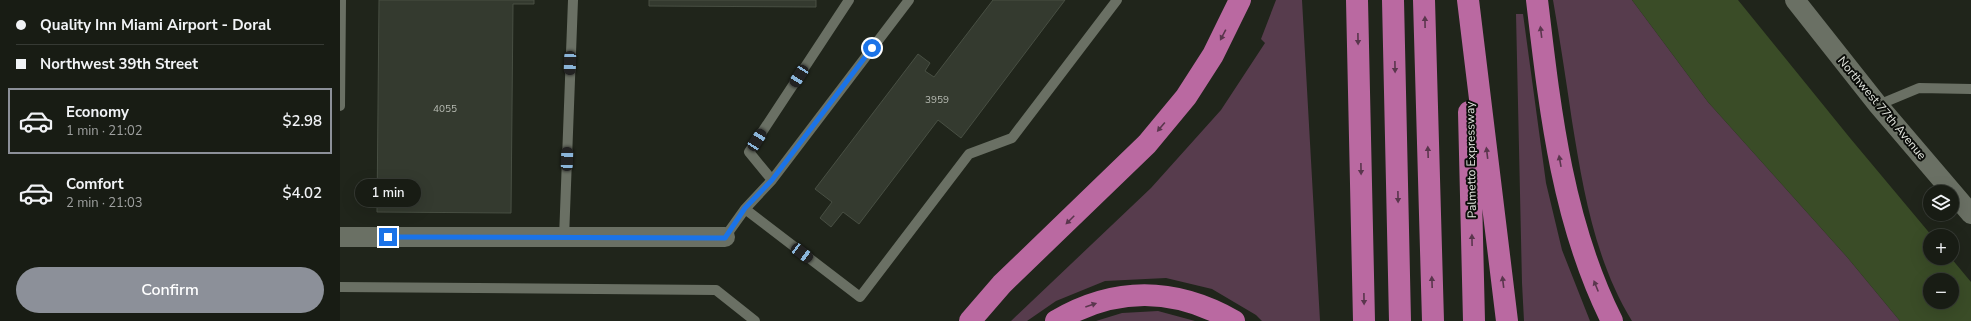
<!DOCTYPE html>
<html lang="en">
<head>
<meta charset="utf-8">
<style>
	body { margin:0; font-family:"Nunito Sans",sans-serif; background:#252922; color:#f1f3f6; height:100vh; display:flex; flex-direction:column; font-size:15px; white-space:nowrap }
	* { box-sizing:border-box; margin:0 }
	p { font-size:13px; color:#9fa1a0 }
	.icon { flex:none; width:22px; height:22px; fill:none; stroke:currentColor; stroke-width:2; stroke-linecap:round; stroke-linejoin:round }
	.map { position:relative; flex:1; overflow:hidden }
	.sheet { display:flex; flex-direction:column; background:#181c14; width:340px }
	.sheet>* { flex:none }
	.guide { display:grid; align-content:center; height:88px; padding:0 16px; background:#181c14 }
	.buttons { position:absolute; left:1583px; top:185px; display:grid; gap:8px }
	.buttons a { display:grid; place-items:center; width:36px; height:36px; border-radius:50%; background:#181c14; box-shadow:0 4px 16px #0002,0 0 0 1px #363a34; font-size:20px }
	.end { position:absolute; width:18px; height:18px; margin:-9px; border:5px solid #1a73e8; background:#fff; box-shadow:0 0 0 2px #fff }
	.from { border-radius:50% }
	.bubble { position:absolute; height:28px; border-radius:14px; background:#181c14; box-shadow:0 4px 16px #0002,0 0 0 1px #363a34; font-size:13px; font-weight:600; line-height:28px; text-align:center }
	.car { position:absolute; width:12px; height:24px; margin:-12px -6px; border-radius:5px; box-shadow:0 0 3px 1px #0007; background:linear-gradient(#222 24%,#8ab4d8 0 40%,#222 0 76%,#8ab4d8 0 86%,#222 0) }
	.guide b { display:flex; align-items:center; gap:14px; height:38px; font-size:15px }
	.guide b+b { border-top:1px solid #363a34 }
	.guide i { width:10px; height:10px; background:#f1f3f6 }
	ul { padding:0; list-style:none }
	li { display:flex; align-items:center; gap:12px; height:66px; margin:0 8px 6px; padding:0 8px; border:2px solid transparent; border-radius:0px }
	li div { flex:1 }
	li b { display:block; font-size:15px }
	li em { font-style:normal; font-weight:600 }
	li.active { border-color:#8c9099 }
	li>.icon { width:36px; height:36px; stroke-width:1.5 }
	.action { display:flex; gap:8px; margin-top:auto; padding:8px 16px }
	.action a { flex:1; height:46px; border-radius:24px; background:#8c9099; color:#fff; font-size:16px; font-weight:600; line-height:46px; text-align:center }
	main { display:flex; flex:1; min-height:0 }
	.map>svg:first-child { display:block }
	.green { fill:#573c4d }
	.water { fill:#3a4c27; fill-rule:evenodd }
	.building { fill:#343a2f; stroke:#484f43 }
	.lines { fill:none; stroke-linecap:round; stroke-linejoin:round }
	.lane { stroke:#6a7064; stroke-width:10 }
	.street { stroke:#6a7064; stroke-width:20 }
	.highway { stroke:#ba69a1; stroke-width:22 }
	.oneway { fill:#5a364d }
	.route { stroke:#1a73e8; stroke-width:5 }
	.labels { text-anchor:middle; stroke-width:4; stroke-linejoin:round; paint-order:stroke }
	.number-label { font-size:10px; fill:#b8bcb4 }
	.street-label { font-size:12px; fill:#e4e7e0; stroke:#0b0d09 }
</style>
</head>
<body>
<main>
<section class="sheet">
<div class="guide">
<b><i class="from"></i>Quality Inn Miami Airport - Doral</b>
<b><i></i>Northwest 39th Street</b>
</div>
<ul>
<li class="active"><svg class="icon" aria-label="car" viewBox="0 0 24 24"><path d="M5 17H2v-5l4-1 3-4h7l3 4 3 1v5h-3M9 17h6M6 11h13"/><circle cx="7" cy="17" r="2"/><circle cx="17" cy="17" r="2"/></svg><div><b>Economy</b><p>1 min · 21:02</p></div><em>$2.98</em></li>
<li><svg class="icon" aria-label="car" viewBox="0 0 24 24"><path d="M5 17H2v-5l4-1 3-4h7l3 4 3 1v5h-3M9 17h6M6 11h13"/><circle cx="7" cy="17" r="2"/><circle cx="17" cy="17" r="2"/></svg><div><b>Comfort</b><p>2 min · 21:03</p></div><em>$4.02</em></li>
</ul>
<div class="action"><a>Confirm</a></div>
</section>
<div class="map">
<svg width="1631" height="321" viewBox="0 0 1631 321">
	<rect width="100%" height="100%" fill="#20251b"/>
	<path class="green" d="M 936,0 L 962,0 L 980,321 L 922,321 L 916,315 L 872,289 L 826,278 L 765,281 L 716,301 L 687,321 L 671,321 L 811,188 L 881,110 L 925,43 L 921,39 Z
		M 1213,0 L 1292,0 L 1368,102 L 1507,257 L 1560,321 L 1292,321 C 1255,261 1243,189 1232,121 C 1226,80 1220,40 1213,0 Z
		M 1176,14 L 1183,14 L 1206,183 L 1222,250 L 1250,321 L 1184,321 L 1182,283 Z
		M 818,311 L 855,321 L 756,321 L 782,313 Z"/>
	<path class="water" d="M 1292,0 L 1398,0 L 1510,138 L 1592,236 L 1590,236 L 1590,258 L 1611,258 L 1631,282 L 1631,321 L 1560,321 L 1507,257 L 1368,102 ZM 1590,280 L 1612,280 L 1612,302 L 1590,302 Z"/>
	<path class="building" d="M 39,0 L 194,0 L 194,4 L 173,4 L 171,213 L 37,212 Z
		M 309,0 L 476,0 L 476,7 L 309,6 Z
		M 653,0 L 725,0 L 621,138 L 598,120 L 519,224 L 503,212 L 491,227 L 480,218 L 492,202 L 475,189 L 578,54 L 590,63 L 585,71 L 594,77 Z"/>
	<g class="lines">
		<path class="lane" d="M 1538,105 L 1579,88 L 1631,89
			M 0,106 L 1,0
			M 432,180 L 409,152 L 509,0
			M 405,209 L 520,297 L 629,154 L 672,138 L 777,0
			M 385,237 L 405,209 L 432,180 L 569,0
			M 224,238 L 233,0
			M 0,287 L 376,290 L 415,321"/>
		<path class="street" d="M 1455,0 L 1538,105 L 1631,214
			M 0,237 L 385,237"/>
		<path class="highway" d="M 1017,0 L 1024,321
			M 1053,0 L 1060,321
			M 1084,0 L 1093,321
			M 1128,0 L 1167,321
			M 1197,0 C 1210,110 1222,221 1272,321
			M 1129,112 L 1134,321
			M 630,321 L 662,284 L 807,144 L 846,97 L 873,55 L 900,0
			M 716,321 C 776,286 834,287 894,321"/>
	</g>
	<defs><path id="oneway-solid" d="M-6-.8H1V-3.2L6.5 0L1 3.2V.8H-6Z"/></defs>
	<g class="oneway">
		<use href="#oneway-solid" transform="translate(1085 22) rotate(-91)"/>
		<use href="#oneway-solid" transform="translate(1201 32) rotate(-97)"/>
		<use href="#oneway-solid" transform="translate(883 35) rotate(118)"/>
		<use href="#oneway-solid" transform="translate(1018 39) rotate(89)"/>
		<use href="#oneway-solid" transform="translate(1055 67) rotate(89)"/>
		<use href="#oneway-solid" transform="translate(821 127) rotate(130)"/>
		<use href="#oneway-solid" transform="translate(1088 152) rotate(-92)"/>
		<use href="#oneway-solid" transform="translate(1147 153) rotate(-97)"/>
		<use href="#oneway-solid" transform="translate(1220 161) rotate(-100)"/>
		<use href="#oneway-solid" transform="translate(1021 169) rotate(89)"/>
		<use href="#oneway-solid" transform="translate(1058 197) rotate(89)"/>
		<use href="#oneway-solid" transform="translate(730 220) rotate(135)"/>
		<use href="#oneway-solid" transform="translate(1132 240) rotate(-91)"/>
		<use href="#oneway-solid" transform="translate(1092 282) rotate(-92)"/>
		<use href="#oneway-solid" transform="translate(1163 282) rotate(-97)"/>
		<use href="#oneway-solid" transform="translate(1256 286) rotate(-112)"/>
		<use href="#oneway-solid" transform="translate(1024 299) rotate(89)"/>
		<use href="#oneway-solid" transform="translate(751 305) rotate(-19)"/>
	</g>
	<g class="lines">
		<path class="route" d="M 48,237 L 385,238 L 405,208 L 432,180 L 532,48"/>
	</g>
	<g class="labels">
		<g class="number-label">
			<text x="597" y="103">3959</text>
			<text x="105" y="112">4055</text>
		</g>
		<g class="street-label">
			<text transform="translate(1542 108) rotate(50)" y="4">Northwest 77th Avenue</text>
			<text transform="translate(1131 160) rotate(-91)" y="4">Palmetto Expressway</text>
		</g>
	</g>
</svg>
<div class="buttons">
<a><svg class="icon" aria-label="layers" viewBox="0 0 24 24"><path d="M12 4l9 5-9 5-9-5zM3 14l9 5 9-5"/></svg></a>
<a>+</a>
<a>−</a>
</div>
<i class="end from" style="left:532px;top:48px"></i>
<i class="end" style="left:48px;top:237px"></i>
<div class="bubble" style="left:15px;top:179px;width:66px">1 min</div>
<i class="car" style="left:230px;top:63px;rotate:182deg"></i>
<i class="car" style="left:459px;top:76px;rotate:213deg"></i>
<i class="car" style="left:417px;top:140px;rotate:33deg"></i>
<i class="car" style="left:227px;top:159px;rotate:2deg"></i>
<i class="car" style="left:462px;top:253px;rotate:127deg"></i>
</div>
</main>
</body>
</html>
